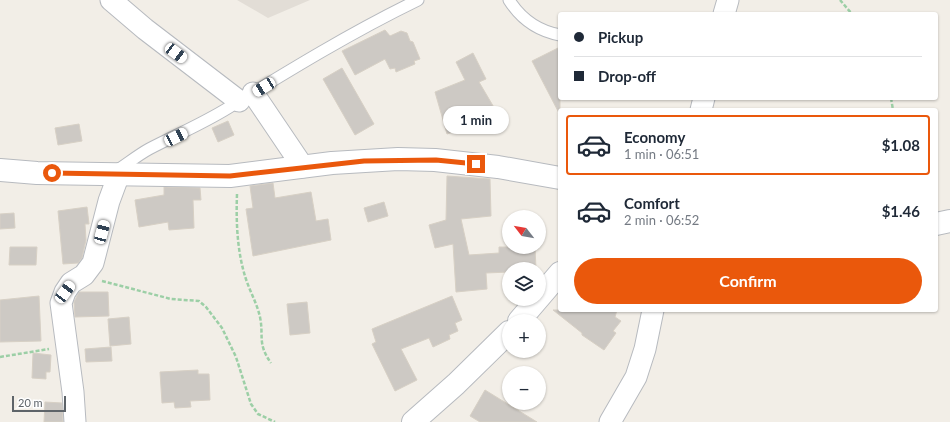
<!DOCTYPE html>
<html lang="en">
<head>
<meta charset="utf-8">
<style>
	body { margin:0; font-family:Lato,sans-serif; background:#f6f6f7; color:#1f2937; height:100vh; display:flex; flex-direction:column; font-size:15px; white-space:nowrap }
	* { box-sizing:border-box; margin:0 }
	p { font-size:13px; color:#747a83 }
	.icon { flex:none; width:22px; height:22px; fill:none; stroke:currentColor; stroke-width:2; stroke-linecap:round; stroke-linejoin:round }
	.map { position:relative; flex:1; overflow:hidden }
	.side { position:absolute; left:558px; top:108px; width:380px; height:204px; display:flex; flex-direction:column; background:#fff; border-radius:4px; box-shadow:0 1px 3px #0004 }
	.side>* { flex:none }
	.hud { position:absolute; left:558px; top:12px; width:380px; height:88px; border-radius:4px; box-shadow:0 1px 3px #0004; display:grid; align-content:center; height:88px; padding:0 16px; background:#fff }
	.needle { width:26px; rotate:301deg }
	.fabs { position:absolute; left:502px; top:210px; display:grid; gap:8px }
	.fabs a { display:grid; place-items:center; width:44px; height:44px; border-radius:50%; background:#fff; box-shadow:0 1px 3px #0004; font-size:20px }
	.scale { position:absolute; left:12px; bottom:10px; width:54px; box-sizing:border-box; padding-left:4px; border:2px solid #5e6469; border-top:0; font-size:11px; line-height:14px; white-space:nowrap; color:#5e6469; -webkit-text-stroke:3px #fff; paint-order:stroke }
	.end { position:absolute; width:18px; height:18px; margin:-9px; border:5px solid #ea580c; background:#fff; box-shadow:0 0 0 2px #fff }
	.from { border-radius:50% }
	.bubble { position:absolute; height:28px; border-radius:14px; background:#fff; box-shadow:0 1px 3px #0004; font-size:13px; font-weight:700; line-height:28px; text-align:center }
	.car { position:absolute; width:12px; height:24px; margin:-12px -6px; border-radius:5px; box-shadow:0 0 3px 1px #0007; background:linear-gradient(#fff 24%,#345 0 40%,#fff 0 76%,#345 0 86%,#fff 0) }
	.hud b { display:flex; align-items:center; gap:14px; height:38px; font-size:15px }
	.hud b+b { border-top:1px solid #e0e1e3 }
	.hud i { width:10px; height:10px; background:#1f2937 }
	ul { padding:7px 0 0; list-style:none }
	li { display:flex; align-items:center; gap:12px; height:60px; margin:0 8px 6px; padding:0 8px; border:2px solid transparent; border-radius:4px }
	li div { flex:1 }
	li b { display:block; font-size:15px }
	li em { font-style:normal; font-weight:700 }
	li.selected { border-color:#ea580c }
	li>.icon { width:36px; height:36px; stroke-width:1.5 }
	.button { display:flex; gap:8px; margin-top:auto; padding:8px 16px }
	.button a { flex:1; height:46px; border-radius:24px; background:#ea580c; color:#fff; font-size:16px; font-weight:700; line-height:46px; text-align:center }
	.map>svg:first-child { display:block }
	.education { fill:#e2ddd6 }
	.building { fill:#cdc9c4; stroke:#d7d0c5 }
	.lines { fill:none; stroke-linecap:round; stroke-linejoin:round }
	.service-casing { stroke:#b7babf; stroke-width:13 }
	.minor-casing { stroke:#b7babf; stroke-width:23 }
	.tertiary-casing { stroke:#b7babf; stroke-width:24 }
	.path { stroke:#9ccfa6; stroke-width:2.5; stroke-dasharray:4 2; stroke-linecap:butt }
	.service { stroke:#fff; stroke-width:11 }
	.minor { stroke:#fff; stroke-width:21 }
	.tertiary { stroke:#fff; stroke-width:22 }
	.route { stroke:#ea580c; stroke-width:5 }
</style>
</head>
<body>
<div class="map">
<svg width="950" height="422" viewBox="0 0 950 422">
	<rect width="100%" height="100%" fill="#f2eee7"/>
	<path class="education" d="M 237,0 L 310,0 L 268,18 Z"/>
	<path class="building" d="M 385,30 L 390,36 L 401,31 L 407,33 L 410,41 L 413,42 L 420,59 L 414,61 L 415,64 L 396,72 L 395,68 L 390,69 L 385,59 L 355,75 L 342,51 Z
		M 560,47 L 560,115 L 532,61 Z
		M 473,53 L 486,79 L 479,82 L 502,121 L 485,130 L 481,123 L 447,134 L 435,92 L 465,80 L 456,62 Z
		M 342,68 L 374,124 L 355,135 L 323,79 Z
		M 228,121 L 234,135 L 218,142 L 212,128 Z
		M 79,124 L 82,141 L 58,145 L 55,128 Z
		M 447,176 L 490,179 L 491,216 L 461,219 L 469,255 L 499,253 L 499,247 L 535,247 L 536,269 L 509,269 L 509,272 L 486,273 L 487,289 L 456,292 L 453,244 L 435,248 L 429,225 L 446,220 Z
		M 273,183 L 275,198 L 311,192 L 316,221 L 328,219 L 331,240 L 253,256 L 246,209 L 253,208 L 250,186 Z
		M 164,187 L 200,188 L 201,200 L 193,200 L 194,228 L 169,230 L 168,222 L 139,227 L 135,200 L 164,195 Z
		M 384,202 L 388,216 L 368,222 L 364,208 Z
		M 87,207 L 89,224 L 85,224 L 86,240 L 82,258 L 78,263 L 63,264 L 58,211 Z
		M 14,213 L 15,228 L 0,229 L 0,214 Z
		M 10,247 L 37,247 L 36,265 L 9,265 Z
		M 79,292 L 108,292 L 109,316 L 75,317 L 74,302 Z
		M 39,296 L 41,341 L 0,342 L 0,300 Z
		M 452,296 L 462,320 L 455,323 L 458,331 L 449,335 L 450,339 L 433,347 L 429,338 L 401,349 L 417,380 L 395,391 L 372,344 L 376,342 L 372,329 Z
		M 307,302 L 310,333 L 290,335 L 287,304 Z
		M 553,310 L 617,310 L 615,317 L 621,321 L 613,331 L 616,333 L 604,350 L 582,335 L 582,333 Z
		M 129,317 L 131,344 L 110,346 L 108,319 Z
		M 111,347 L 112,361 L 86,362 L 85,349 Z
		M 33,353 L 51,355 L 50,372 L 46,372 L 46,379 L 32,378 Z
		M 198,370 L 198,374 L 209,374 L 210,400 L 190,401 L 191,407 L 175,408 L 174,402 L 162,403 L 160,372 Z
		M 485,390 L 537,422 L 480,422 L 470,416 Z
		M 45,402 L 62,403 L 63,422 L 44,422 Z"/>
	<g class="lines">
		<defs>
			<path id="service" d="M 509,0 C 521,19 538,31 560,35
				M 116,171 C 127,164 138,155 149,149 C 176,135 202,124 228,108 C 290,70 352,32 418,0"/>
			<path id="minor" d="M 111,0 L 145,29 L 239,101
				M 724,14 L 728,0
				M 253,93 L 303,167
				M 701,110 L 704,98
				M 75,422 L 73,392 L 61,303 L 65,292 L 71,283 L 84,275 L 93,263 L 109,201 L 119,174
				M 610,422 L 636,377 L 645,349 L 653,310"/>
			<path id="tertiary" d="M 0,170 L 37,173 L 230,176 L 332,163 L 398,159 L 435,160 L 498,167 L 560,178
				M 936,224 L 950,221
				M 519,321 L 560,273
				M 413,422 L 456,384 L 509,332"/>
		</defs>
		<use href="#service" class="service-casing"/>
		<use href="#minor" class="minor-casing"/>
		<use href="#tertiary" class="tertiary-casing"/>
		<path class="path" d="M 840,0 L 852,14
			M 891,98 L 893,110
			M 237,194 C 236,221 237,250 245,276 C 249,290 257,303 260,317 C 264,337 257,343 271,363
			M 102,281 L 171,299 L 199,301 L 206,307 L 222,328 L 236,357 L 251,404 L 258,414 L 275,422
			M 0,357 L 49,349"/>
		<use href="#service" class="service"/>
		<use href="#minor" class="minor"/>
		<use href="#tertiary" class="tertiary"/>
	</g>
	<g class="lines">
		<path class="route" d="M 52,173 L 230,176 L 364,161 L 436,160 L 476,164"/>
	</g>
</svg>
<div class="fabs">
<a><svg class="needle" viewBox="-14 -14 28 28"><path d="M0-13l5 13h-10z" fill="#e53935"/><path d="M0 13l5-13h-10z" fill="#747a83"/></svg></a>
<a><svg class="icon" aria-label="layers" viewBox="0 0 24 24"><path d="M12 4l9 5-9 5-9-5zM3 14l9 5 9-5"/></svg></a>
<a>+</a>
<a>−</a>
</div>
<div class="scale">20 m</div>
<i class="end from" style="left:52px;top:173px"></i>
<i class="end" style="left:476px;top:164px"></i>
<div class="bubble" style="left:443px;top:106px;width:66px">1 min</div>
<i class="car" style="left:176px;top:53px;rotate:127deg"></i>
<i class="car" style="left:264px;top:87px;rotate:239deg"></i>
<i class="car" style="left:176px;top:137px;rotate:64deg"></i>
<i class="car" style="left:102px;top:232px;rotate:15deg"></i>
<i class="car" style="left:65px;top:292px;rotate:37deg"></i>
<div class="hud">
<b><i class="from"></i>Pickup</b>
<b><i></i>Drop-off</b>
</div>
<section class="side">
<ul>
<li class="selected"><svg class="icon" aria-label="car" viewBox="0 0 24 24"><path d="M5 17H2v-5l4-1 3-4h7l3 4 3 1v5h-3M9 17h6M6 11h13"/><circle cx="7" cy="17" r="2"/><circle cx="17" cy="17" r="2"/></svg><div><b>Economy</b><p>1 min · 06:51</p></div><em>$1.08</em></li>
<li><svg class="icon" aria-label="car" viewBox="0 0 24 24"><path d="M5 17H2v-5l4-1 3-4h7l3 4 3 1v5h-3M9 17h6M6 11h13"/><circle cx="7" cy="17" r="2"/><circle cx="17" cy="17" r="2"/></svg><div><b>Comfort</b><p>2 min · 06:52</p></div><em>$1.46</em></li>
</ul>
<div class="button"><a>Confirm</a></div>
</section>
</div>
</body>
</html>
